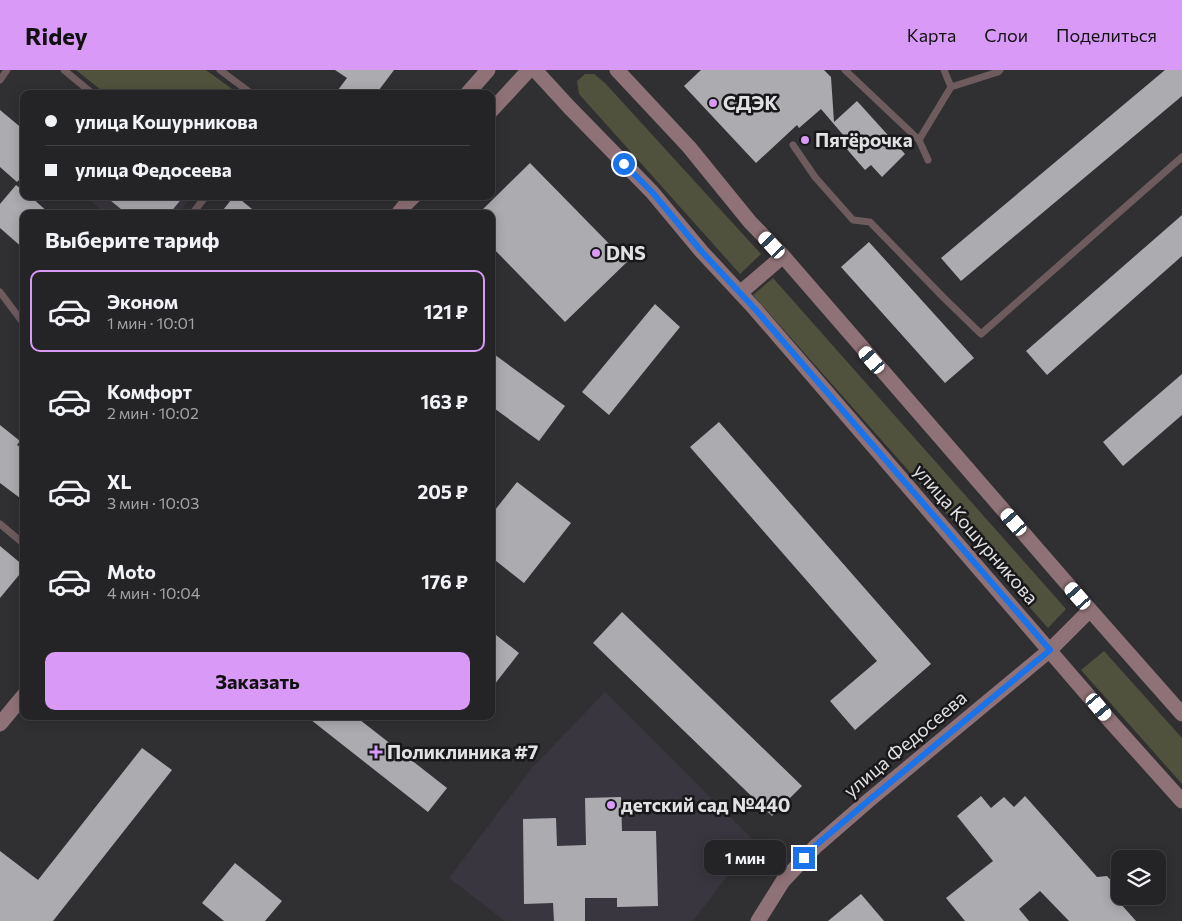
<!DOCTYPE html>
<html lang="ru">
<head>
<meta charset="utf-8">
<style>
	body { margin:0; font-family:Commissioner,sans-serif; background:#2c2b2e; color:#f1f3f6; height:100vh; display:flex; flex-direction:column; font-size:19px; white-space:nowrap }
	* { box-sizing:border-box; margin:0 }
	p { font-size:16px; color:#a3a4a7 }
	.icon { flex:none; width:28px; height:28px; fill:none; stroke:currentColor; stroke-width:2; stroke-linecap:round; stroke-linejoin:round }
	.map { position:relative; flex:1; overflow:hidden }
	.sheet { position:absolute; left:20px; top:140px; width:475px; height:510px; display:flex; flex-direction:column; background:#242326; border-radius:10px; box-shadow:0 2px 12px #0003,0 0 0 1px #414043 }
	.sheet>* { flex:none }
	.guide { position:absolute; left:20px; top:20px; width:475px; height:110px; border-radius:10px; box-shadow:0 2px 12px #0003,0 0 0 1px #414043; display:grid; align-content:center; height:110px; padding:0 25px; background:#242326 }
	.controls { position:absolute; left:1111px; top:780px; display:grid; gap:10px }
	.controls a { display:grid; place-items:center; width:55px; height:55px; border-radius:10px; background:#242326; box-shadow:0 2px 12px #0003,0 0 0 1px #414043; font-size:25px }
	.end { position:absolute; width:22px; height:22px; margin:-11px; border:6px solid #1a73e8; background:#fff; box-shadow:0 0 0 2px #fff }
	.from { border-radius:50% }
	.bubble { position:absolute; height:35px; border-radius:10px; background:#242326; box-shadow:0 2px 12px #0003,0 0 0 1px #414043; font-size:16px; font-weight:700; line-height:35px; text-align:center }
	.car { position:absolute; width:15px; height:30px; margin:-15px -8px; border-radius:6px; box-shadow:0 0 4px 1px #0007; background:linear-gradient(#fff 24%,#345 0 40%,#fff 0 76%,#345 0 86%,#fff 0) }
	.guide b { display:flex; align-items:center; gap:18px; height:48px; font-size:19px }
	.guide b+b { border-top:1px solid #414043 }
	.guide i { width:12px; height:12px; background:#f1f3f6 }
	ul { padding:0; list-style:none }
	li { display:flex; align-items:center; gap:15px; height:82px; margin:0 10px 8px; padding:0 15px; border:2px solid transparent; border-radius:10px }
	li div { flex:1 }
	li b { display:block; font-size:19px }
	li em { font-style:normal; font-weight:700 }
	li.selected { border-color:#d99af7 }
	li>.icon { width:45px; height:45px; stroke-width:1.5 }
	h2 { padding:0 25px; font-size:22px; line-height:60px }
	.primary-button { display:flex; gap:10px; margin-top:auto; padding:10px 25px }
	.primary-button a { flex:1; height:58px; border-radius:10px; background:#d99af7; color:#111; font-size:20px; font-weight:700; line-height:58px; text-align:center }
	header { display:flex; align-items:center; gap:30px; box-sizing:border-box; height:70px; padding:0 25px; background:#d99af7; color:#111 }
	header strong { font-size:24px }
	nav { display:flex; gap:28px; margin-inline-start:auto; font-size:18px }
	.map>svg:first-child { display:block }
	.built { fill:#3a363f }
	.green { fill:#50523d }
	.building { fill:#acacb0 }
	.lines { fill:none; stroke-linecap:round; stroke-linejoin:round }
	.lane { stroke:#6d5b5e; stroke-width:7 }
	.secondary { stroke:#8f7277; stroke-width:15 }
	.route { stroke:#1a73e8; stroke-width:6 }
	.poi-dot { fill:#d99af7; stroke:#181719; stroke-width:2 }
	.labels { text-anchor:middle; stroke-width:5; stroke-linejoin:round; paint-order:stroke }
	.poi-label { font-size:19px; font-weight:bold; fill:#e1e0e2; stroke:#181719; text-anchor:start }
	.street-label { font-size:19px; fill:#e1e0e2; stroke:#181719 }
</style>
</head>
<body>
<header>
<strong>Ridey</strong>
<nav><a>Карта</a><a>Слои</a><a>Поделиться</a></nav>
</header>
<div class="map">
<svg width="1182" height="851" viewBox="0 0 1182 851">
	<rect width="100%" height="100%" fill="#302f32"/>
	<path class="built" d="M 85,126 L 192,126 L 178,144 L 106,144 Z
		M 605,622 L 754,771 L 693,851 L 505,851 L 449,808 L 531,699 Z"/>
	<path class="green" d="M 76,0 L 206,0 L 239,24 L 106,24 Z
		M 585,4 L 594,4 L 605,13 L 761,184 L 740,204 L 579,24 L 577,11 Z
		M 773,208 L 1066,539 L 1048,558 L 753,225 Z
		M 1104,581 L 1182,668 L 1182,714 L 1081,600 Z"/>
	<path class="building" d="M 335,0 L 394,0 L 376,24 L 335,24 L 347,8 Z
		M 701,0 L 824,0 L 831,7 L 834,52 L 857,31 L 905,84 L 882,107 L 871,95 L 865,100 L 839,70 L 844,66 L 821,39 L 799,58 L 797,55 L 756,93 L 684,16 Z
		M 1165,0 L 1182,0 L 1182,26 L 961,211 L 941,188 Z
		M 0,40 L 24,60 L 24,105 L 17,112 L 0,97 Z
		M 530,93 L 627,192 L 565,252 L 491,176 L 491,144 L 478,144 Z
		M 16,115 L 24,121 L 24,126 L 30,126 L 50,144 L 24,144 L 24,179 L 0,158 L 0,134 Z
		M 105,126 L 184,126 L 169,144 L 127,144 Z
		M 234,126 L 236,126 L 258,144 L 220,144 Z
		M 1182,145 L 1182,186 L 1047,305 L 1026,281 Z
		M 869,172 L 974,288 L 945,313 L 841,197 Z
		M 655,234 L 680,257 L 609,345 L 582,322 Z
		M 491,282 L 565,336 L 539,371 L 491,336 Z
		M 1182,304 L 1182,345 L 1123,396 L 1103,372 Z
		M 719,352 L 931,594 L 855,660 L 830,631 L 877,591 L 690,377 Z
		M 0,355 L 20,371 L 17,375 L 24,380 L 24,431 L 0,413 Z
		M 517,412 L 571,453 L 524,513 L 491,487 L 491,445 Z
		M 0,476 L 24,496 L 24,499 L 0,528 Z
		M 622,542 L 802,716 L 772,746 L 593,573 Z
		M 491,561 L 519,583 L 491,619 Z
		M 306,646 L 355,646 L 447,718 L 428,742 Z
		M 142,678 L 172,700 L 53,851 L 0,851 L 0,781 L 38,810 Z
		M 981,726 L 991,738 L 1004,727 L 1014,737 L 1025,726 L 1097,807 L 1107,806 L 1117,817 L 1111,823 L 1136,851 L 1069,851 L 1040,821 L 1019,839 L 1029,851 L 965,851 L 946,828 L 993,791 L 957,746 Z
		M 621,727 L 622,761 L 656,761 L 658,836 L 617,837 L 617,828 L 585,828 L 585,851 L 554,851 L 553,833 L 524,834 L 523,749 L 556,748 L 557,776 L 586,775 L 585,728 Z
		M 235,793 L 282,831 L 265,851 L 224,851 L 202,833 Z
		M 861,824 L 884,851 L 828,851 Z"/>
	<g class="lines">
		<path class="lane" d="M 64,0 L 93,24
			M 220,0 L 252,24
			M 845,0 L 919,70
			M 944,0 L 951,17 L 998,2 L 1000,0
			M 0,10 L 7,0
			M 793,75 L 815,107 L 853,150 L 870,152 L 943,227 L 981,264 L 1182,87
			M 928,90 L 919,70 L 951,17
			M 192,144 L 206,126
			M 0,222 L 24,254
			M 0,454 L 24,474"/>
		<path class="secondary" d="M 535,0 L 569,37 L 652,122 L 702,182 L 755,239 L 1111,652 L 1182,731
			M 617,0 L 689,77 L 750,152 L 783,186 L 1090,540 L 1182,644
			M 467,24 L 488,0
			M 491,41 L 529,0
			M 398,144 L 406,134 L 414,126
			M 740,223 L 783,186
			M 0,654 L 24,625
			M 758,851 L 783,811 L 815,777 L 868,731 L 1050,580 L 1090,540"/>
	</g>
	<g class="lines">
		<path class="route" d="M 624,94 L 652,122 L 702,182 L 755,239 L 1050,580 L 868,731 L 815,776 L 804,788"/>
	</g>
	<g class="poi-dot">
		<circle cx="713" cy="33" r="5"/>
		<circle cx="805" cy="70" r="5"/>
		<circle cx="596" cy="183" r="5"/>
		<path d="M373.5 674.5h5v5h5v5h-5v5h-5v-5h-5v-5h5z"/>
		<circle cx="611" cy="735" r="5"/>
	</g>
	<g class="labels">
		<g class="poi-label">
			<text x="723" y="40">СДЭК</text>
			<text x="815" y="77">Пятёрочка</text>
			<text x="606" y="190">DNS</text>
			<text x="387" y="689">Поликлиника #7</text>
			<text x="621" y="742">детский сад №440</text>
		</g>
		<g class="street-label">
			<text transform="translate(976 464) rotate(49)" y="7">улица Кошурникова</text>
			<text transform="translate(905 674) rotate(-40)" y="7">улица Федосеева</text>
		</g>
	</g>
</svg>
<div class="controls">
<a><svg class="icon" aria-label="layers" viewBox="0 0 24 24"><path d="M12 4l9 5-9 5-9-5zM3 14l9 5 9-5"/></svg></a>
</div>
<i class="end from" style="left:624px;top:94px"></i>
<i class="end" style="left:804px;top:788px"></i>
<div class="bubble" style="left:704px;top:770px;width:82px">1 мин</div>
<i class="car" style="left:772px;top:175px;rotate:317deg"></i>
<i class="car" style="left:872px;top:290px;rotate:319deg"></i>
<i class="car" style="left:1014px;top:452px;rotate:319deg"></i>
<i class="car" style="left:1078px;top:526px;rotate:319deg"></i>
<i class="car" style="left:1099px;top:637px;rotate:140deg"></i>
<div class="guide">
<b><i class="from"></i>улица Кошурникова</b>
<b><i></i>улица Федосеева</b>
</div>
<section class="sheet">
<h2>Выберите тариф</h2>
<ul>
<li class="selected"><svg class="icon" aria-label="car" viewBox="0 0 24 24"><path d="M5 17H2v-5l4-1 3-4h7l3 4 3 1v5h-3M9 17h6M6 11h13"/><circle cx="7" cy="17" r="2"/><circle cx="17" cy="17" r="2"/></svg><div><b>Эконом</b><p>1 мин · 10:01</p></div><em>121 ₽</em></li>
<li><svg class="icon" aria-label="car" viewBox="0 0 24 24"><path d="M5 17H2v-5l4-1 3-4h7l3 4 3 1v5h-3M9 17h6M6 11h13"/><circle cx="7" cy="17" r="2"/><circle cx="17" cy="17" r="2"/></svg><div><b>Комфорт</b><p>2 мин · 10:02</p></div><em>163 ₽</em></li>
<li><svg class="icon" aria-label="car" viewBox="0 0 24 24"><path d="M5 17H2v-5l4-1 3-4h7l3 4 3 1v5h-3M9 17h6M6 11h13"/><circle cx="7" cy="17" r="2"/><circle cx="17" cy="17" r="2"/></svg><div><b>XL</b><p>3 мин · 10:03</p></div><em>205 ₽</em></li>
<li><svg class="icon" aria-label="car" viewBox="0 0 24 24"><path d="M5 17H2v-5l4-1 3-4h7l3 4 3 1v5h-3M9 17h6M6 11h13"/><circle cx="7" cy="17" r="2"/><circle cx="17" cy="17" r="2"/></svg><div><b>Moto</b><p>4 мин · 10:04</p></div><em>176 ₽</em></li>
</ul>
<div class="primary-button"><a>Заказать</a></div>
</section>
</div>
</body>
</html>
